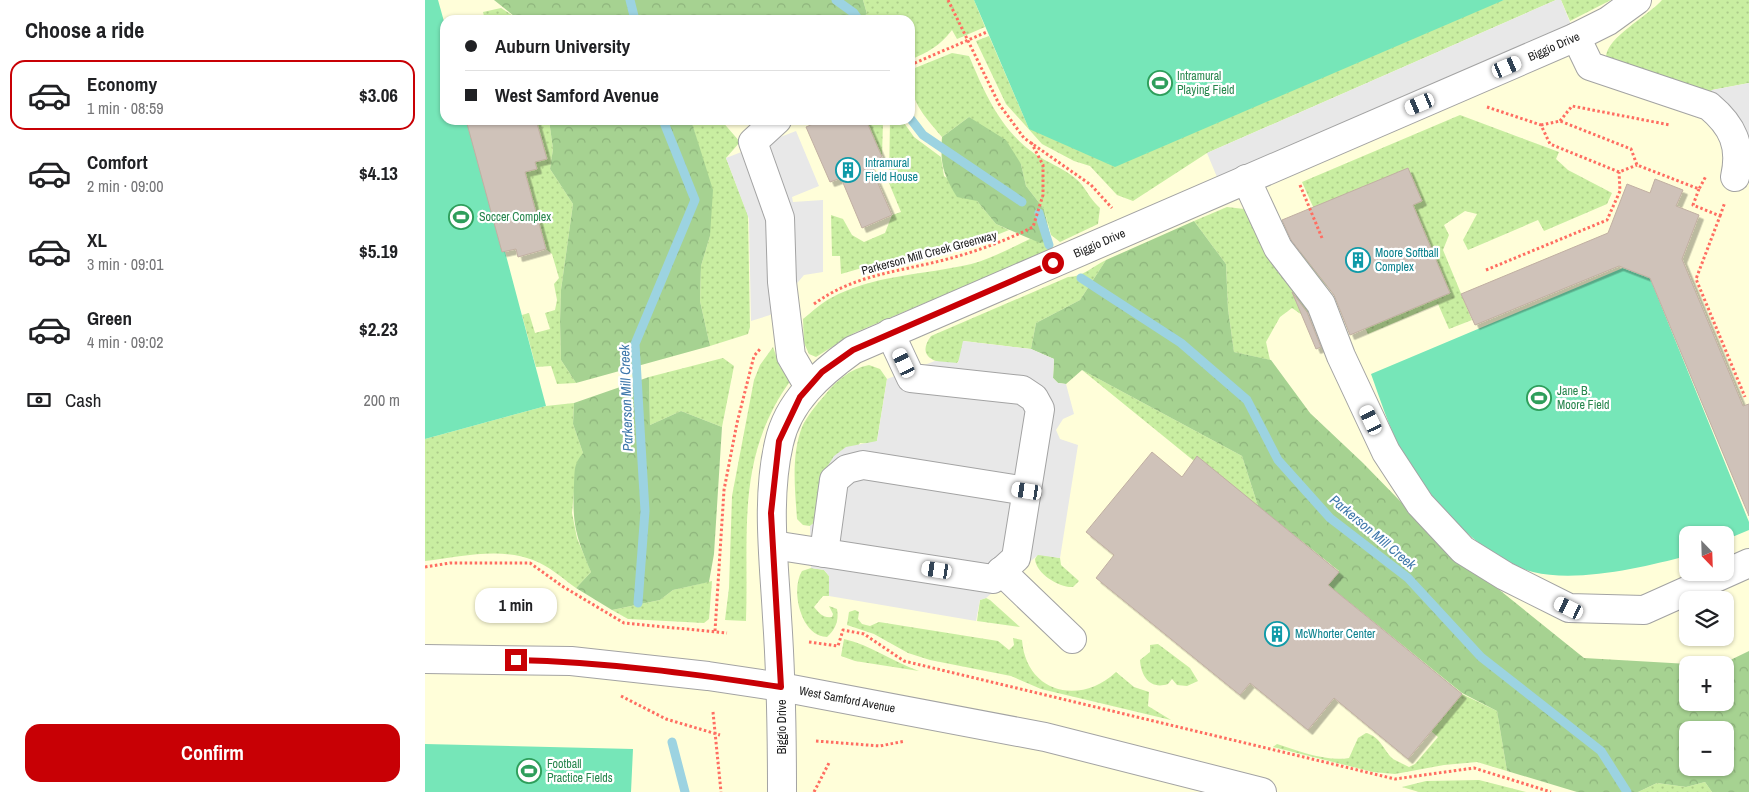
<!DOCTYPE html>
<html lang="en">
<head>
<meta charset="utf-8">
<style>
	body { margin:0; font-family:"Archivo Narrow",sans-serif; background:#f6f6f6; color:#202124; height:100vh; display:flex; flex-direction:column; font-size:19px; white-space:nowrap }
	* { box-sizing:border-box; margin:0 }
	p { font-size:16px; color:#757577 }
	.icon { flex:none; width:28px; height:28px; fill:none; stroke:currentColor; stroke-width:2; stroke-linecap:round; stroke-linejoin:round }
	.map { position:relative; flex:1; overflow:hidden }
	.side { display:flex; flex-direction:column; background:#fff; width:425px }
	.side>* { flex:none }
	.banner { position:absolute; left:15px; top:15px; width:475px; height:110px; border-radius:15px; box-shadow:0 1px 4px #0004; display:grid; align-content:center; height:110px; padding:0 25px; background:#fff }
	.needle { width:32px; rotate:157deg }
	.fabs { position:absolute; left:1254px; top:526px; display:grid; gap:10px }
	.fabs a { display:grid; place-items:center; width:55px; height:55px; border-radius:10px; background:#fff; box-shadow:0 1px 4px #0004; font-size:25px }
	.end { position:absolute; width:22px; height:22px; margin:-11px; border:6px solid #c80005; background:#fff; box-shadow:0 0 0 2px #fff }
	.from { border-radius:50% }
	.bubble { position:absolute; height:35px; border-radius:15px; background:#fff; box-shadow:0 1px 4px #0004; font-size:16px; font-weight:700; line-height:35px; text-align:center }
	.car { position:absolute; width:15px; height:30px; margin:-15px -8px; border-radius:6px; box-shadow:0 0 4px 1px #0007; background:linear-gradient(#fff 24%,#345 0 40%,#fff 0 76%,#345 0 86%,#fff 0) }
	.banner b { display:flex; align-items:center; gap:18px; height:48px; font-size:19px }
	.banner b+b { border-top:1px solid #e0e0e0 }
	.banner i { width:12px; height:12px; background:#202124 }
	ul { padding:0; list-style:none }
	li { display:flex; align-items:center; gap:15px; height:70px; margin:0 10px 8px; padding:0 15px; border:2px solid transparent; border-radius:15px }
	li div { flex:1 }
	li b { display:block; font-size:19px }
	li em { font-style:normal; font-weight:700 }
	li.current { border-color:#c80005 }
	li>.icon { width:45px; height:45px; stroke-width:1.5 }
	h2 { padding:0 25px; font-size:22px; line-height:60px }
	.pay { display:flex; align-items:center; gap:12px; height:55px; padding:0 25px; font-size:19px }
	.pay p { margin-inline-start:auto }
	.primary-button { display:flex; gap:10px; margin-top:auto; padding:10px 25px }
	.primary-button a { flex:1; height:58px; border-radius:15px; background:#c80005; color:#fff; font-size:20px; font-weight:700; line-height:58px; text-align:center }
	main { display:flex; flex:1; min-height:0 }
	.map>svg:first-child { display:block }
	.education { fill:#fffed9; fill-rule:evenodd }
	.grass { fill:url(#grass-dots) }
	.forest { fill:url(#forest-crowns); fill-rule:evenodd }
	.pitch { fill:#76e6b8 }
	.parking { fill:#e8e8e8 }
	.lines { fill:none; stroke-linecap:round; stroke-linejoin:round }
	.stream { stroke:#9cd3e1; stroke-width:9 }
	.building { fill:#cfc2b9; stroke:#c1afa2; filter:url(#shadow) }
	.minor-casing { stroke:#a3a3a3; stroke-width:30 }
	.path { stroke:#ff6d61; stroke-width:3; stroke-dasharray:2.5 2.5; stroke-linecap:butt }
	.minor { stroke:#fff; stroke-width:28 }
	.route { stroke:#c80005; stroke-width:6 }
	.labels { text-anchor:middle; stroke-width:4.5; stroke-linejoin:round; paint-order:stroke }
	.street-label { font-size:12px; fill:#1c1c1c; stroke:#fff }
	.leisure-label { font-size:12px; fill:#27864d; stroke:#fff; text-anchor:start }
	.culture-label { font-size:12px; fill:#0d838f; stroke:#fff; text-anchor:start }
	.water-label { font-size:14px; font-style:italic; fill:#3f78ab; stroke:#fff }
</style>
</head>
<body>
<main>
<section class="side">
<h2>Choose a ride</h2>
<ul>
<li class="current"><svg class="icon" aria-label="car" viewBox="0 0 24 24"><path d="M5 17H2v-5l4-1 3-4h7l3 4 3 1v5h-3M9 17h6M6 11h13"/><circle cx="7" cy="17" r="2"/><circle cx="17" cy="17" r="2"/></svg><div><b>Economy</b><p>1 min · 08:59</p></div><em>$3.06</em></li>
<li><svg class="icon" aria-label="car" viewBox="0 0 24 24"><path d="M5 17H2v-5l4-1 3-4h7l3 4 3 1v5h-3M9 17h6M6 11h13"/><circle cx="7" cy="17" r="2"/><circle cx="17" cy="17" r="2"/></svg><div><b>Comfort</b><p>2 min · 09:00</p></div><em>$4.13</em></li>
<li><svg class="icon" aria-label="car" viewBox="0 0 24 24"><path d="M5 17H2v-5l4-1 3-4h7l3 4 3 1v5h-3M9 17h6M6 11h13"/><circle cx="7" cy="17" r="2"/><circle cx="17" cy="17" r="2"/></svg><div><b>XL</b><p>3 min · 09:01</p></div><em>$5.19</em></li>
<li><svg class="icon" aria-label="car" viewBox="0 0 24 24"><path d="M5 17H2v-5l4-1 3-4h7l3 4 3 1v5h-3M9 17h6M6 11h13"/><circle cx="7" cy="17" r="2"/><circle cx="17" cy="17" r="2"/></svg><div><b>Green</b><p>4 min · 09:02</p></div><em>$2.23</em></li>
</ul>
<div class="pay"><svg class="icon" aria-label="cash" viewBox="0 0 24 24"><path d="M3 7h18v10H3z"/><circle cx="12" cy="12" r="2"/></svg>Cash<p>200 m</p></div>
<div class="primary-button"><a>Confirm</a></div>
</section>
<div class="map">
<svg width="1324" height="792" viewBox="0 0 1324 792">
	<defs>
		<pattern id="grass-dots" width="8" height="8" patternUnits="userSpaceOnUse" patternTransform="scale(1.25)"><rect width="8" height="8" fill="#c9eea1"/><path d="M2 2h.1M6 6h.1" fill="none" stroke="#accc8a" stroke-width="1.8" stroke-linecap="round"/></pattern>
		<pattern id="forest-crowns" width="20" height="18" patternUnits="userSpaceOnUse" patternTransform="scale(1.25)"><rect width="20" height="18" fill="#a6d291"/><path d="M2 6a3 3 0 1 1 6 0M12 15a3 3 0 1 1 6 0" fill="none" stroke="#8eb47c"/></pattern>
		<filter id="shadow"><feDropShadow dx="4.5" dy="4.5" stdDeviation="0" flood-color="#0004"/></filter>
	</defs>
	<rect width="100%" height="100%" fill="#efe9e0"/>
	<path class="education" d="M 0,0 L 1324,0 L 1324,792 L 0,792 ZM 20,20 L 485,20 L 485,120 L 20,120 ZM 1262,535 L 1300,535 L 1300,572 L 1262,572 ZM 1262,600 L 1300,600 L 1300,638 L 1262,638 ZM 1262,665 L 1300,665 L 1300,702 L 1262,702 ZM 1262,730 L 1300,730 L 1300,768 L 1262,768 Z"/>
	<path class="grass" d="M 438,0 L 549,0 L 560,27 L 532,39 L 527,30 C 515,46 503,52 485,60 L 485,20 L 432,20 L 442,14 Z
		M 1079,0 L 1131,0 L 782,153 L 708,201 L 692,195 L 665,166 L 649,161 L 617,144 L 581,104 L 551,41 L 564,36 L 604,129 Z
		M 1136,0 L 1186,0 L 1145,21 Z
		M 1237,0 L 1324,0 L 1324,83 L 1287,90 L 1283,97 L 1181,57 C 1182,37 1222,17 1237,0 Z
		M 76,8 L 93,19 L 94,20 L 60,20 L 58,12 Z
		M 527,53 L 544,56 C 559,91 574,127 606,151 C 621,163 644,169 657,185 C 663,193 667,201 675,208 L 673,224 L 635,242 L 626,235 L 619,209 L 601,186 L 596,164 L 544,117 L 517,137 C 497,113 485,102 485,70 Z
		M 1035,115 L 1134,152 L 1131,159 L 1143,170 L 1187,193 L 1182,204 L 1119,231 L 1113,220 L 1043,250 L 1038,240 L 1052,214 L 1040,211 L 1019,225 L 1024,235 L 1018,250 L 1047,320 L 1024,329 L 1013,304 L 943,334 L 934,315 L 872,260 L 872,253 L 902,238 L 877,182 Z
		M 111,120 L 124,120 L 128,149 L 125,169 L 148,204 L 136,290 L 135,321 L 136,360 L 151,383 L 132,384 L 126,366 L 111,367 L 97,315 L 104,313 L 110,333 L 125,329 L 120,313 L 130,310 L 132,300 L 129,284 L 134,278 L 127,254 L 121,249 L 100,172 L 110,162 Z
		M 266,120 L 296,120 L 315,142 L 301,158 L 323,215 L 325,327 L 323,334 L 285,346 L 275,301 L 276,266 L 285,236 L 276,155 Z
		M 441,120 L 458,120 L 457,157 Z
		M 465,120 L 477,120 L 489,137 L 516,157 L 519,176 L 552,201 L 571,224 L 584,230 L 559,240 L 520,252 L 461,261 L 416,274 L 415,256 L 407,256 L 406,215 L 418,219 L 427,235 L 439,242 L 460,233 L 467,215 L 476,212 L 464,183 Z
		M 802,207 L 819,209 L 887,310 L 877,315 L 867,308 L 855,317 L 841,342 L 845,360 L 809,352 L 803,309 L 801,264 L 769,221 Z
		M 605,239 L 620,242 L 625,250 L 429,333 L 391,357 L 384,354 L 379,343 L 378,319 C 387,312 396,303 406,298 C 446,276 493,275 537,266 C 561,262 583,249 605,239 Z
		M 681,260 L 655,300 L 611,323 L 606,349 L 539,341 L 536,358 L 531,364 C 512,364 490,358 506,336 L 643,277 C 658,277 668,266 681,260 Z
		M 348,347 L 355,367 L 366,380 C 310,457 324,533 321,621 L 300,620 L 304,588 L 307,496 L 329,380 L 335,365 Z
		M 298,358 L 309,366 L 297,427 L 256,411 L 225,425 L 224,377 Z
		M 444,365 L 455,369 L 462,379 L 452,441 L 447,444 L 435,443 L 390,522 L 385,526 L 378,525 L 372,519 C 370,489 366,456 377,427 C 382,416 392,404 400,395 C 412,380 425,369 444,365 Z
		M 657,370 L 817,456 L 833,506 L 773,457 L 769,461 Z
		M 149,403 L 148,424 L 158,453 L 149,491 L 147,513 L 152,538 L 166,572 L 151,588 C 137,578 124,566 108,560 C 74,547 35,557 0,561 L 0,439 L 121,406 Z
		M 613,554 L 635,558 L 636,565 L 654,581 L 648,587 C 635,588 611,574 610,559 Z
		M 386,568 L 399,570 L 404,576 L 404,596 L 398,596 L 389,607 C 395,614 398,618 407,617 L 408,614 L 404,606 L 412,609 C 414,620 411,629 402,637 C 376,637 365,590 377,571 Z
		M 287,581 L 284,619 L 279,623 L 203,619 L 187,610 L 235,600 L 248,590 Z
		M 561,598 L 565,600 L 595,627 L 552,621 L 555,600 Z
		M 430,610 L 434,612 L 433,619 L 437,624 L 445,626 L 454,622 L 573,641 L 584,650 L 589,645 L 588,638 L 597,640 C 601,693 655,706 691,672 L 709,687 L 724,692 L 723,706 L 746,720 L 616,689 L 586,676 L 505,660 L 483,653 L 449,634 L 422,625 L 424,612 Z
		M 419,639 C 446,645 468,662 494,671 L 430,661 L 416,656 Z
		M 733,644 L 765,668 L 773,681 L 762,686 L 752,685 L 747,679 L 743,684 C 725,690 716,676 715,660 L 725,652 L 725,645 Z
		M 1037,694 L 1072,711 L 1082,771 L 1052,762 L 1019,765 L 970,774 L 948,772 L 848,747 L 852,744 C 873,751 902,762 924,758 L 933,738 L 941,733 C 956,737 958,750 968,759 C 973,762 979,764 984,767 L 990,764 L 1013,737 L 1006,731 Z
		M 1054,780 L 1101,792 L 994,792 L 977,787 L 1001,781 Z
		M 1280,782 L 1287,792 L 1213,792 L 1232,783 L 1261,787 Z"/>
	<path class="forest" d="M 69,0 L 438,0 L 442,14 L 432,20 L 94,20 Z
		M 544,117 L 581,140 L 596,164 L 601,186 L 619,209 L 625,235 L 620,242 L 615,243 L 571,224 L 552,201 L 532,197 C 518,174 515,164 517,137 Z
		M 124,120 L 266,120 L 288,190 L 285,236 L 276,266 L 275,301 L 285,346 L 151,383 L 136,360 L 135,321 L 136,290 L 148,204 L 125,169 L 128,149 Z
		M 769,221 L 801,264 L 803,309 L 809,352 L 846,360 L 885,413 L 938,463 L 1016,543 L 1159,658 L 1281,665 L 1262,665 L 1262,702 L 1300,702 L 1300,665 L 1295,665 L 1324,651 L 1324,792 L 1287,792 L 1280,782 L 1261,787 L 1232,783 L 1213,792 L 1152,792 L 1082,771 L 1072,711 L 1037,693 L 903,585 L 914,571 L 833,506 L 817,456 L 657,370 L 641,384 L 633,383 L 628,378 L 629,359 L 606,349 L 611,323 L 655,300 L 681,260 ZM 1262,730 L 1300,730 L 1300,768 L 1262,768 Z
		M 224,377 L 225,425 L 256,411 L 297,427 L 289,554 L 284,582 L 248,590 L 235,600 L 187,610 L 151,588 L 166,572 C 151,536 147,525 149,485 C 150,471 148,465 158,453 L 148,424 L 149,403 Z"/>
	<path class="pitch" d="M 0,0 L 13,0 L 20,25 L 20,120 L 45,120 L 121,406 L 0,439 Z
		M 549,0 L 1079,0 L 690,167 L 604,129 Z
		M 1198,268 L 1225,278 L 1324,522 L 1324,530 L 1300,540 L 1300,535 L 1262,535 L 1262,556 C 1219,567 1153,583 1108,572 C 1057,560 999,494 975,448 C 963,424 955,399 946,374 Z
		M 0,744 L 208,749 L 206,792 L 0,792 Z"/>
	<path class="parking" d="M 1131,0 L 1136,0 L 1151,37 L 797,189 L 782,153 Z
		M 1324,83 L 1324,178 L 1318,174 L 1283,97 L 1287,90 Z
		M 371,131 L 394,186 L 367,197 L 368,202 L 398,200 L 398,272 L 379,275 L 345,315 L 326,321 L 324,219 L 301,158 Z
		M 538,341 L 606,349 L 629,359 L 628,378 L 633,383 L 641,384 L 649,414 L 638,419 L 631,430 L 635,439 L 653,445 L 635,558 L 613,555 L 561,598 L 555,600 L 551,621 L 404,596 L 404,576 L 399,570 L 386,568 L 385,526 L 390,522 L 399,472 L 409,456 L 421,447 L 452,441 L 462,379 L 510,361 L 533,363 Z"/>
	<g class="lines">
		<path class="stream" d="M 205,0 L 210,20
			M 411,0 L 429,13 L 434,20
			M 485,118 L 498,135 L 597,202
			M 614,213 L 624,245
			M 656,278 L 756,343 L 822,400 L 853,460 L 905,518 L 983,578 L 1056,657 L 1176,751 L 1202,792
			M 213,603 L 220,511 L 210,344 L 270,200 L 238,120
			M 247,742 L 260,792"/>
	</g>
	<path class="building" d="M 41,120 L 111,120 L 122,159 L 110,162 L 112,169 L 100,172 L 121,249 L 93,257 L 91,249 L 77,252 Z
		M 397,120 L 441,120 L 457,157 L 444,163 L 467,215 L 437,228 L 416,178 L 405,182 L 381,127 Z
		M 983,168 L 997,201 L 988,205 L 1025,293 L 925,335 L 909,295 L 866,240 L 857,220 Z
		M 1230,179 L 1258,190 L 1251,206 L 1274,215 L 1257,259 L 1318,406 L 1324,404 L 1324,516 L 1225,278 L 1194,266 L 1050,325 L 1036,294 L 1183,233 L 1202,184 L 1225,193 Z
		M 867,292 L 882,312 L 896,347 L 891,349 Z
		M 727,452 L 757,477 L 772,456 L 914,572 L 903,585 L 1037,694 L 983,759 L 909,698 L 883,730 L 825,683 L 815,695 L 671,578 L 689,555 L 661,532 Z"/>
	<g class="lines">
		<defs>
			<g id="minor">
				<path d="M 1151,37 L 1165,66 L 1284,106 C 1308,126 1317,146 1310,177"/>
				<path d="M 352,120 L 328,142 L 355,218 L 357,282 L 366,356 L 384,387"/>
				<path d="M 821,179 L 853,248 L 896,304 L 916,356 L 961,452 L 995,504 L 1038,550 L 1080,576 L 1144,608 L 1219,610 L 1324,563"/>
				<path d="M 348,545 L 568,579 L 591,558 L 615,409 L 609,398 L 597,390 L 486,378 L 465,333"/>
				<path d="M 399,553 L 409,480 L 422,469 L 438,465 L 602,491"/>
				<path d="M 576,571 L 647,639"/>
				<path id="s1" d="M 0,659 L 146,661 L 283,676 L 356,687 L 620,737 L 837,792"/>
				<path id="s2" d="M 357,792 C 357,734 356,675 352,617 C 349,560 341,499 354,443 C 363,401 396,373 428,350 L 1151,37 L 1183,21 L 1212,0"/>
			</g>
		</defs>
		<use href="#minor" class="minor-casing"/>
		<path class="path" d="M 523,0 L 574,104 L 599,138 L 666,185 L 687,208
			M 485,65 L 562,32
			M 1062,107 L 1116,125 L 1125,144 L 1194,172 L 1212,165
			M 1135,121 L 1147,106 L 1245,125
			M 1116,125 L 1135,121 L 1206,149 L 1212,165 L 1274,189 L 1281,176
			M 875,185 L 897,238
			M 1274,189 L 1268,205 L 1295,216 L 1271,279 L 1320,397
			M 1295,216 L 1300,202
			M 1061,270 L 1182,220 L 1195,191 L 1194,172
			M 389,304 C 427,276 470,272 515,261 C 547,253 578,242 608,227 L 618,195 L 618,165 L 606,142
			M 0,567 L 25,563 L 105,563 L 137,586 L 199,623 L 302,633
			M 290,631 L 299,490 L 312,423 L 329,356 L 336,348
			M 384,642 L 413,646 L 418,630 L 439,634 L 479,661 L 970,779 L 1049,768 L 1126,792
			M 196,696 L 241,719 L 295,735
			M 288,712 L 296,792
			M 391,741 L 455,746 L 480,741
			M 389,792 L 405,761"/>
		<use href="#minor" class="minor"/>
	</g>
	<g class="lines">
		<path class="route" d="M 91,660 C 180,662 269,674 356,687 L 346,513 L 354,441 L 375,397 L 397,372 L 428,350 L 628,263"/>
	</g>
	<defs>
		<symbol id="stadium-ring" viewBox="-11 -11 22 22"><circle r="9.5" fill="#fff" stroke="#2e9e5b" stroke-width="1.5"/><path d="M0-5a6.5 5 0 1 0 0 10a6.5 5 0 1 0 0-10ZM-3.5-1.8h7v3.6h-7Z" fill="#2e9e5b"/></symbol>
		<symbol id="building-ring" viewBox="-11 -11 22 22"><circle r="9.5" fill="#fff" stroke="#0f9aa8" stroke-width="1.5"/><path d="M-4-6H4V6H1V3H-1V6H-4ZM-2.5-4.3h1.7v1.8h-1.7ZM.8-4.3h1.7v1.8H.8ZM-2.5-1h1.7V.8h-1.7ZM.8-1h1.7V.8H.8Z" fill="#0f9aa8"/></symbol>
	</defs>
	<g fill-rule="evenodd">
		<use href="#stadium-ring" x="721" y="69" width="28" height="28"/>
		<use href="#building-ring" x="409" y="156" width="28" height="28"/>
		<use href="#stadium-ring" x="22" y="203" width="28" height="28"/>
		<use href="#building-ring" x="919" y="246" width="28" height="28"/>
		<use href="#stadium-ring" x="1100" y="384" width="28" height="28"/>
		<use href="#building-ring" x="838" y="620" width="28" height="28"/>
		<use href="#stadium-ring" x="90" y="757" width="28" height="28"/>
	</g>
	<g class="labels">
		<g class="street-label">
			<text dy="4" stroke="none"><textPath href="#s2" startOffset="1235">Biggio Drive</textPath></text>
			<text dy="4" stroke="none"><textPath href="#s2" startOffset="740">Biggio Drive</textPath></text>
			<text transform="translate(504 253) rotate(-15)" y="4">Parkerson Mill Creek Greenway</text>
			<text dy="4" stroke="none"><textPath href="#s1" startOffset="425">West Samford Avenue</textPath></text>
			<text transform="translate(357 727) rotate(-90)" y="4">Biggio Drive</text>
		</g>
		<g class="leisure-label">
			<text x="752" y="80">Intramural<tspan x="752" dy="14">Playing Field</tspan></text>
			<text x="54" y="221">Soccer Complex</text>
			<text x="1132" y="395">Jane B.<tspan x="1132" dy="14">Moore Field</tspan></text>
			<text x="122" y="768">Football<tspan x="122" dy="14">Practice Fields</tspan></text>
		</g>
		<g class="culture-label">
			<text x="440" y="167">Intramural<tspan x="440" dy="14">Field House</tspan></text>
			<text x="950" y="257">Moore Softball<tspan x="950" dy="14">Complex</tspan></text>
			<text x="870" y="638">McWhorter Center</text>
		</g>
		<g class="water-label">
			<text transform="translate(201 398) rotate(-92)" y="5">Parkerson Mill Creek</text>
			<text transform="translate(948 532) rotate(40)" y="5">Parkerson Mill Creek</text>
		</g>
	</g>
</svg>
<div class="fabs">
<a><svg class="needle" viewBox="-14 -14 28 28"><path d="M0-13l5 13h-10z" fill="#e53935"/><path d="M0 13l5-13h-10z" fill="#757577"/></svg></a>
<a><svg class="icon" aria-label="layers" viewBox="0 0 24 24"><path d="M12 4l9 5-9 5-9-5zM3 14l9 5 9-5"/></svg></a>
<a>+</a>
<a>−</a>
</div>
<i class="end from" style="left:628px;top:263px"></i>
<i class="end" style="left:91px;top:660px"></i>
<div class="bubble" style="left:50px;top:588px;width:82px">1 min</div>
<i class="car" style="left:1082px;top:67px;rotate:67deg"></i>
<i class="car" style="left:995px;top:104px;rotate:247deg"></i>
<i class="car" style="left:479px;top:363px;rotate:335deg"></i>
<i class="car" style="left:946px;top:420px;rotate:335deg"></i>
<i class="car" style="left:602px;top:491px;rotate:279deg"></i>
<i class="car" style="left:512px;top:570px;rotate:279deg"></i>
<i class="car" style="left:1144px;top:608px;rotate:296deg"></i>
<div class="banner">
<b><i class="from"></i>Auburn University</b>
<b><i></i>West Samford Avenue</b>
</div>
</div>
</main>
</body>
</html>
